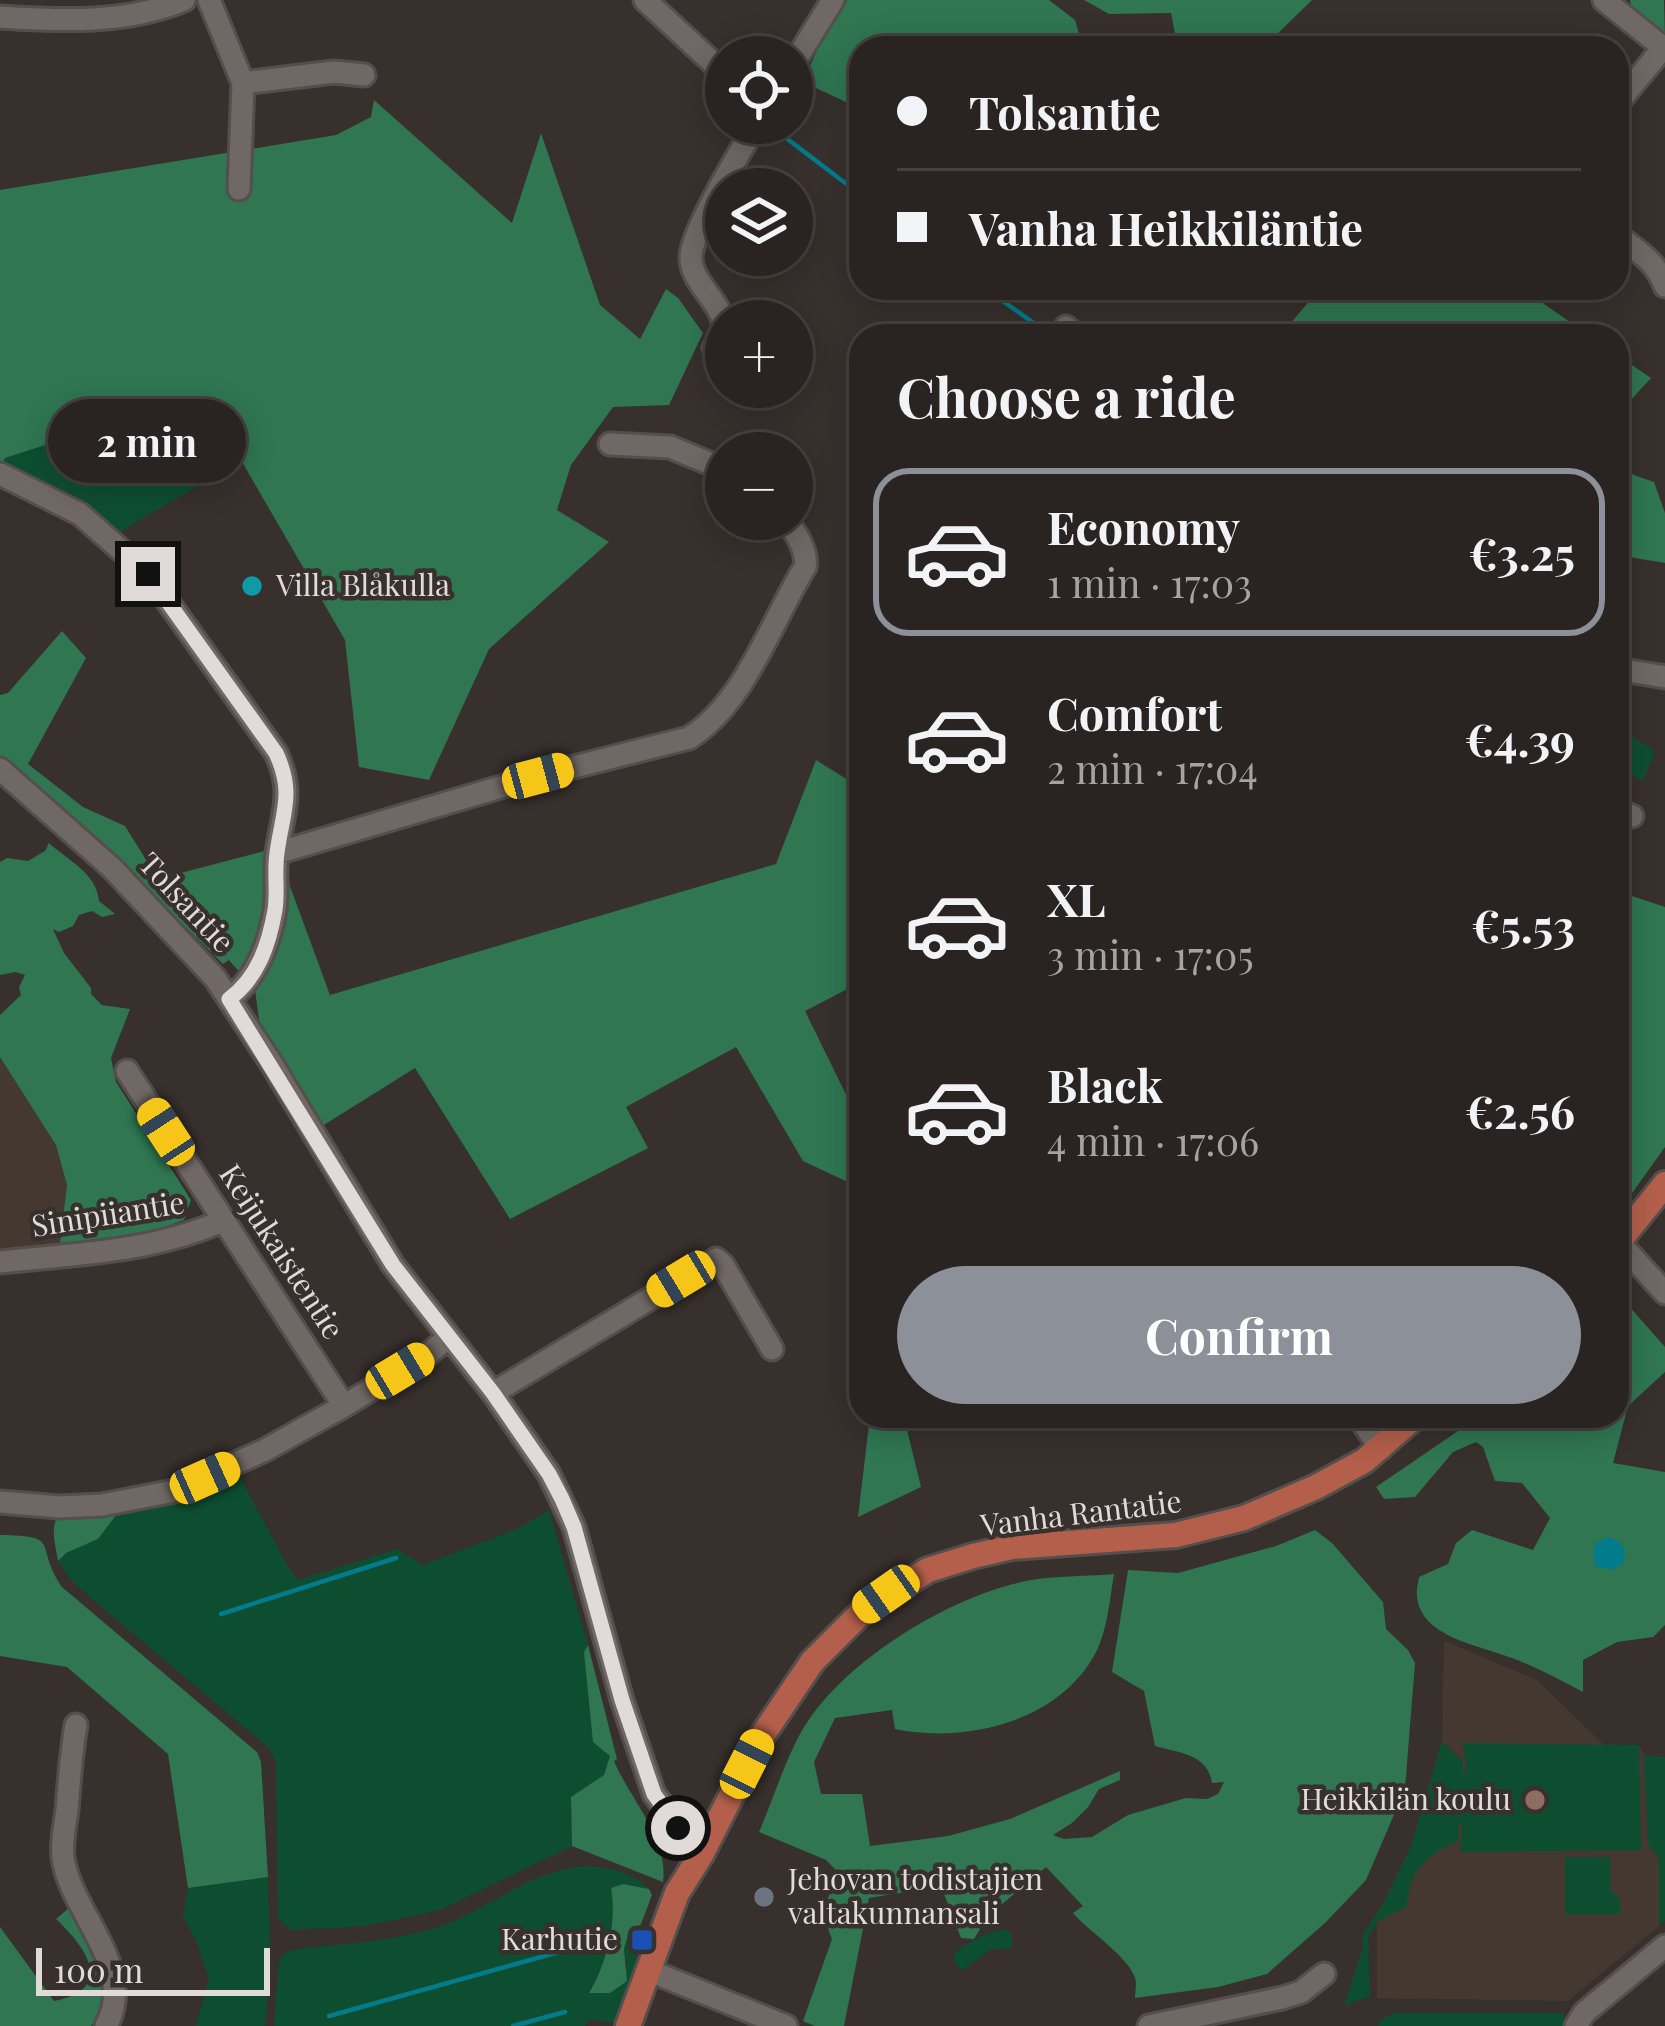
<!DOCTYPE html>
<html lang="en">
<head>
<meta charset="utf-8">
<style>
	body { margin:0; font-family:"Playfair Display",serif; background:#312c2a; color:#f1f3f6; height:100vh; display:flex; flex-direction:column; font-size:45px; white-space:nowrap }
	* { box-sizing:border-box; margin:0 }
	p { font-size:39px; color:#a5a4a5 }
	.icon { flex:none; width:66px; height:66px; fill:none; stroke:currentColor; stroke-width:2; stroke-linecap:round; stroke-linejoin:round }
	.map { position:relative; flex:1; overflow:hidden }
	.drawer { position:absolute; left:849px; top:324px; width:780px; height:1104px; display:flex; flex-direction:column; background:#292422; border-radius:36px; box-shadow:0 6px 30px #0003,0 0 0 3px #454140 }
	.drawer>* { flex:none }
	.banner { position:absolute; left:849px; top:36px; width:780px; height:264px; border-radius:36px; box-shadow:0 6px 30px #0003,0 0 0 3px #454140; display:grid; align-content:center; height:264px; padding:0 48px; background:#292422 }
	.controls { position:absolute; left:705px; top:36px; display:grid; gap:24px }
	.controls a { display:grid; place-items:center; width:108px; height:108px; border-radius:50%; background:#292422; box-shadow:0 6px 30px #0003,0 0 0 3px #454140; font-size:60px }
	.scale { position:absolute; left:36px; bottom:30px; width:234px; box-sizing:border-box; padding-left:12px; border:6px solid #e0dbd9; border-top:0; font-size:33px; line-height:42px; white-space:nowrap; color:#e0dbd9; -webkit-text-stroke:9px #37302d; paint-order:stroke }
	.end { position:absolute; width:54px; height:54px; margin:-27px; border:15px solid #e0dbd9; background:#111; box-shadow:0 0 0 6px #111 }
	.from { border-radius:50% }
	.bubble { position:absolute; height:84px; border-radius:42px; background:#292422; box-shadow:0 6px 30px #0003,0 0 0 3px #454140; font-size:39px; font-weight:700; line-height:84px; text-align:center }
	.car { position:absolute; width:36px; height:72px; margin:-36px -18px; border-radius:15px; box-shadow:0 0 9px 3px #0007; background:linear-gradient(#f5c518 24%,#345 0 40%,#f5c518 0 76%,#345 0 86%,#f5c518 0) }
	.banner b { display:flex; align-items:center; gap:42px; height:114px; font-size:45px }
	.banner b+b { border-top:3px solid #454140 }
	.banner i { width:30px; height:30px; background:#f1f3f6 }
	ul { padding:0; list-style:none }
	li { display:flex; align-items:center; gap:36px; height:168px; margin:0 24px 18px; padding:0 24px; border:6px solid transparent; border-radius:36px }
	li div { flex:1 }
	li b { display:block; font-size:45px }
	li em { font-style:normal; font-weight:700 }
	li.on { border-color:#8c9099 }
	li>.icon { width:108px; height:108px; stroke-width:1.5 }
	h2 { padding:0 48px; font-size:54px; line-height:144px }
	.action { display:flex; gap:24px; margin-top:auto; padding:24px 48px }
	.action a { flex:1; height:138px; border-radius:72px; background:#8c9099; color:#fff; font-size:48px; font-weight:700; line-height:138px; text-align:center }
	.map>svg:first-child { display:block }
	.built { fill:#453831 }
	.green { fill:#0e4e30 }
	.forest { fill:#2f7651 }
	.water { fill:#027b8d }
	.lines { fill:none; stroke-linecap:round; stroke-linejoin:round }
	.stream { stroke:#027b8d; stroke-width:4.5 }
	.minor-casing { stroke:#544f4c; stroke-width:27 }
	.major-casing { stroke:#544f4c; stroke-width:30 }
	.minor { stroke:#706864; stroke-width:21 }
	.major { stroke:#b35f4b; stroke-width:24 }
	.route { stroke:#e0dbd9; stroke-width:15 }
	.culture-dot { fill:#0f9aa8; stroke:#37302d; stroke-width:4.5 }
	.education-dot { fill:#8d6e63; stroke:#37302d; stroke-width:4.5 }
	.worship-dot { fill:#6b7280; stroke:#37302d; stroke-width:4.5 }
	.transit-dot { fill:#1a4fb4; stroke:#37302d; stroke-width:4.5 }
	.labels { text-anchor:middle; stroke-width:9; stroke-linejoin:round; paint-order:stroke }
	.poi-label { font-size:30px; fill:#e0dbd9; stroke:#37302d; text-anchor:start }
	.street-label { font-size:30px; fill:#e0dbd9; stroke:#37302d }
</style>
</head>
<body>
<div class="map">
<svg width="1665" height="2026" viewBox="0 0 1665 2026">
	<rect width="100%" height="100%" fill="#37302d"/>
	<path class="built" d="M 0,1057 L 56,1145 L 67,1185 L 60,1243 L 0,1249 Z
		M 1444,1641 L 1537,1680 L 1604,1745 L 1639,1745 L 1644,1755 L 1659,1858 L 1659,1926 L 1568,2001 L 1377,1998 L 1377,1916 L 1411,1846 L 1442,1741 Z"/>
	<path class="green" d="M 126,419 L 241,460 L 115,535 L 0,467 L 4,458 Z
		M 1617,727 L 1655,751 L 1643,781 L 1622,770 L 1620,774 L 1617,773 Z
		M 240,1477 L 289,1568 L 298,1580 L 396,1549 L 423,1565 L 517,1529 L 549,1510 L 588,1645 L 584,1653 L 610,1756 L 604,1775 L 571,1798 L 572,1846 L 440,1910 L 365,1926 L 291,1930 L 278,1918 L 276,1762 L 269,1748 L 91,1598 L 71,1580 L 58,1561 L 66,1553 L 98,1539 L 120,1510 L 180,1499 Z
		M 1442,1741 L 1463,1762 L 1463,1772 L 1467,1773 L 1463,1743 L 1639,1745 L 1641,1850 L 1460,1852 L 1462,1825 L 1459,1824 L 1458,1841 C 1425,1855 1409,1871 1407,1907 L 1378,1921 L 1368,1937 L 1370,1996 L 1344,2006 L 1363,1947 L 1362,1936 L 1384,1902 L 1411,1846 Z
		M 1644,1755 L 1665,1757 L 1665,1920 L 1659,1926 L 1659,1858 L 1648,1845 Z
		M 1565,1857 L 1610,1857 L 1611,1891 L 1620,1899 L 1620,1914 L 1565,1914 Z
		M 585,1866 C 607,1867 634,1872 649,1889 L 623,1884 L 611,1888 C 617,1922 607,1962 589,1992 L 610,1993 L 627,1966 L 624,1949 L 628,1933 L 641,1924 L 632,1944 L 640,1970 L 620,2024 L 589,2019 L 585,2026 L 274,2026 L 279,1962 L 284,1954 L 293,1950 C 344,1943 400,1942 449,1923 C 495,1904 534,1870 585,1866 Z
		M 268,1877 L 270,1957 L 265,2026 L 196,2026 L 209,1979 L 197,1943 L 183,1917 L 188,1888 Z
		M 1007,1929 L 1012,1935 L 1011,1948 L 990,1950 L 963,1970 L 955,1963 L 954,1954 C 967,1942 989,1931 1007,1929 Z
		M 1394,2013 L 1564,2013 L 1564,2026 L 1379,2026 L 1378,2022 Z"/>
	<path class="forest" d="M 847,0 L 1049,0 L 1075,20 L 1083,48 L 861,48 L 861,109 L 803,82 L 821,41 Z
		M 1084,0 L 1312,0 L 1270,41 L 1273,48 L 1159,48 L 1176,39 L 1171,13 L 1109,14 Z
		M 1630,0 L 1664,0 L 1665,39 L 1633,17 Z
		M 374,100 L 512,223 L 541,133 L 600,305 L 640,339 L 666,289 L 678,298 L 703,333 L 669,405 L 613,407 L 571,465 L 557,510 L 609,542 L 489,649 L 429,780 L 359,767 L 345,640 L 241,460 L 125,419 L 5,458 L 0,467 L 0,190 L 336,135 L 371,117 Z
		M 1320,288 L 1521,288 L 1590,336 L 1280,336 Z
		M 1617,355 L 1651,378 L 1617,415 Z
		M 1617,469 L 1654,482 L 1665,513 L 1665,563 L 1617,555 Z
		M 62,631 L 86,658 L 28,764 L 83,807 L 125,826 L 152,869 L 173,875 L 276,848 L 330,995 L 776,864 L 816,760 L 861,788 L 861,982 L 805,1011 L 861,1125 L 861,1207 L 852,1184 L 803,1161 L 736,1047 L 626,1107 L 648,1148 L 510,1219 L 415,1068 L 319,1128 L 260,1027 L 255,990 L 229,960 L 223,964 L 88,831 L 0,757 L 0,695 L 8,693 Z
		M 49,843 C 67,860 97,873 99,901 L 115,914 L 102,917 L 92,911 L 79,915 L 73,926 L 59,932 L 53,929 L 64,953 L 91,988 L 91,994 L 102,1005 L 130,1009 L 111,1058 L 116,1082 L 191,1200 L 184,1220 C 147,1233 97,1262 60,1243 L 67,1185 L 56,1145 L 0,1057 L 0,1015 L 21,995 L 19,987 L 25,975 L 15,972 L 0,975 L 0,862 L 7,858 L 28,861 L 45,851 Z
		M 1617,891 L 1665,907 L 1665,1147 L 1617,1214 L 1617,1140 L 1621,1132 L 1617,1125 Z
		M 1620,1296 L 1665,1347 L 1665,1372 L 1628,1406 L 1613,1463 L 1665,1472 L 1665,1625 L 1653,1637 L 1617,1642 L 1583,1660 L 1583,1692 C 1558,1679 1533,1665 1506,1656 C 1477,1645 1420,1636 1417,1596 C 1416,1590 1418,1584 1419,1577 L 1448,1564 L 1456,1543 L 1472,1530 L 1533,1550 L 1550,1518 L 1522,1483 L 1495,1481 L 1483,1447 L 1476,1442 L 1453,1452 L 1415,1497 L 1384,1499 L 1376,1487 L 1480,1416 L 1617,1416 L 1617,1299 Z
		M 870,1416 L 939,1416 L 907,1430 L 921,1487 L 858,1517 Z
		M 120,1510 L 98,1539 L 66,1553 L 58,1561 C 56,1546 49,1527 59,1515 Z
		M 1315,1530 L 1332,1543 L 1383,1602 L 1386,1629 L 1408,1650 L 1415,1663 L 1405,1789 L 1366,1880 L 1325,1923 L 1267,1974 L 1218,1987 L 1135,1998 C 1135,1991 1137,1984 1135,1978 C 1128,1956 1087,1930 1073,1913 L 1083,1906 L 1046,1867 L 988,1916 L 974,1939 L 961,1938 L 941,1886 L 869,1898 L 844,2026 L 815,2026 L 803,2021 L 832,1939 C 820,1911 828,1898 837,1871 L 826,1860 L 759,1832 C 773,1800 789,1748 808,1721 C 850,1659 941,1603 1013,1584 C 1044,1575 1082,1577 1114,1574 C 1109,1604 1107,1639 1089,1664 C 1049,1724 962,1743 895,1729 L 892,1710 L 835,1718 L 814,1762 L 821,1794 L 862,1794 L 870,1846 L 948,1836 L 1010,1819 L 1120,1771 L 1120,1780 L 1099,1789 L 1088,1807 L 1072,1823 L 1053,1835 L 1064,1839 L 1092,1837 L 1128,1815 L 1186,1798 L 1207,1799 L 1218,1794 L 1224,1782 L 1212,1783 C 1208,1754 1179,1753 1155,1746 L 1144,1691 L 1112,1672 L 1128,1570 L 1178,1573 L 1276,1546 Z
		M 0,1535 C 64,1536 33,1544 62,1587 L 257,1752 L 261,1762 L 268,1877 L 188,1888 L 168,1754 L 67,1667 L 0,1656 Z
		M 588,1645 L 617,1759 L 614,1761 C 630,1799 669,1839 663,1882 L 572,1846 L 571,1797 L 604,1775 L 610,1756 L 593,1742 L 584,1652 Z
		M 623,1884 L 649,1889 L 652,1895 L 641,1924 L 628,1934 L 624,1949 L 627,1981 L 610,1993 L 589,1993 C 607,1963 617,1922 611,1888 Z
		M 76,1902 C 94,1942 127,1988 91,2026 L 0,2026 L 0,1927 L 54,2001 C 116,1989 86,1947 56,1919 Z"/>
	<path class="water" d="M 1604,1537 L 1617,1540 L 1625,1550 L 1624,1562 L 1613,1570 L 1595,1566 L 1593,1551 L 1596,1542 L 1602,1542 Z"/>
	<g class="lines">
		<path class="stream" d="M 769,125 L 861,195
			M 984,288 L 1041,328
			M 221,1614 L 396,1558
			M 329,2016 L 577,1947
			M 513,2026 L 565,2012"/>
		<defs>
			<path id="minor" d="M 209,0 L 243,83 L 334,72 L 364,75
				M 645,0 L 726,75
				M 1604,0 L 1665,49
				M 0,17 C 62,21 126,24 184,0
				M 792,66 L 833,0
				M 1617,104 L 1663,48
				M 239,189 L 243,83
				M 1617,235 C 1636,250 1657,262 1665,286
				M 1059,336 L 1066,327 L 1077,336
				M 714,348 C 745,314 690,290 691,257 C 692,229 741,151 757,123
				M 610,444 L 670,447 L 726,470
				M 0,474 L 80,514 L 148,574 L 276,753 C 295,794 282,813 277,853 C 274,872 278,891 275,910 C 269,944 257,978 229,999
				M 1617,669 L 1665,677
				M 0,769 L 112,868 L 215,978 L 270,1061 L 393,1265 L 493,1393 L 549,1474 L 574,1527 L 622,1700 L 654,1794 L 701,1855
				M 1617,811 L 1632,816
				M 277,853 L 538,776 L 689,738 C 745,703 771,622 805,567 C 808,551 795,530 784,519
				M 127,1071 L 344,1406
				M 1619,1242 L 1665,1293
				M 0,1262 C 75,1254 154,1252 224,1220
				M 493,1393 L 716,1259 L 723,1265 L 772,1349
				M 1358,1416 L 1381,1449
				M 0,1502 L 59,1507 L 102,1505 L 174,1491 L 265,1450 L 344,1406 L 428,1354 L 448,1338
				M 76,1725 C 71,1754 69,1782 67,1810 C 65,1825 61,1843 63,1858 C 71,1913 138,1969 106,2026
				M 650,1971 L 786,2026
				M 1149,2026 L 1282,1998 L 1301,1992 L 1324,1974
				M 1576,2026 L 1584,2013 L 1665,1946"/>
			<path id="major" d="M 1617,1244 L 1665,1184
				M 628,2026 L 677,1893 L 701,1855 L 760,1739 L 812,1662 L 863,1611 L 928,1570 L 973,1556 L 1012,1547 L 1176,1535 L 1244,1518 L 1316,1487 L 1364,1461 L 1416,1416"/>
		</defs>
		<use href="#minor" class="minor-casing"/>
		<use href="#major" class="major-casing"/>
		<use href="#minor" class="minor"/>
		<use href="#major" class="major"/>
	</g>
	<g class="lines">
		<path class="route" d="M 148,574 L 276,753 C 295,794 282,813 277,853 C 274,872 278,891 275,910 C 269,944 258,978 229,999 L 393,1265 L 493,1393 L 549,1474 L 562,1499 L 574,1527 L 622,1700 L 654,1794 L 678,1828"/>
	</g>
	<circle class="culture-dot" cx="252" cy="586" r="12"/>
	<circle class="education-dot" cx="1535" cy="1800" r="12"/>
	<circle class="worship-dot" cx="764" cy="1897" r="12"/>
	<rect class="transit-dot" x="630" y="1928" width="24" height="24" rx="6"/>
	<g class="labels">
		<g class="poi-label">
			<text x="276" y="596">Villa Blåkulla</text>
			<text x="1511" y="1810" text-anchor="end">Heikkilän koulu</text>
			<text x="788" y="1890">Jehovan todistajien<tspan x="788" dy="34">valtakunnansali</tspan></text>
			<text x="618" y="1950" text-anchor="end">Karhutie</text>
		</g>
		<g class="street-label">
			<text transform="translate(186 903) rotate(47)" y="10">Tolsantie</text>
			<text transform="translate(108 1215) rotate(-9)" y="10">Sinipiiantie</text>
			<text transform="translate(281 1252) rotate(57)" y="10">Keijukaistentie</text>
			<text transform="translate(1081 1514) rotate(-7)" y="10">Vanha Rantatie</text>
		</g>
	</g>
</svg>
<div class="controls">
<a><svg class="icon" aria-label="locate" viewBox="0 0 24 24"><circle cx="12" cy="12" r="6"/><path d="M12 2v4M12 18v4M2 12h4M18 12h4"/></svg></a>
<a><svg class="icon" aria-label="layers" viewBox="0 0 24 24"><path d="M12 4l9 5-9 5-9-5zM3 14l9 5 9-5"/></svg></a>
<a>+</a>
<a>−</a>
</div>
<div class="scale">100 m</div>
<i class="end from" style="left:678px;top:1828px"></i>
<i class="end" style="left:148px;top:574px"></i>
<div class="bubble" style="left:48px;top:399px;width:198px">2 min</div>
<i class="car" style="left:538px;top:776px;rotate:75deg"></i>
<i class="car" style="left:166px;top:1132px;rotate:327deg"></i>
<i class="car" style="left:681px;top:1279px;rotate:239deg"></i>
<i class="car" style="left:400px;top:1371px;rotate:59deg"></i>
<i class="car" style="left:205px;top:1478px;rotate:66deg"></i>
<i class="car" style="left:886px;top:1594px;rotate:235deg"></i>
<i class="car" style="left:747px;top:1764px;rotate:27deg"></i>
<div class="banner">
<b><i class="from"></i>Tolsantie</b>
<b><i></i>Vanha Heikkiläntie</b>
</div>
<section class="drawer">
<h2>Choose a ride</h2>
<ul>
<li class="on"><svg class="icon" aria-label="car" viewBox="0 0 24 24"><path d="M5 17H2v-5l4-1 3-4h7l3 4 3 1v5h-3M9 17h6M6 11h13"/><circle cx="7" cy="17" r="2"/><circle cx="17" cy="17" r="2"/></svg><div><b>Economy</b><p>1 min · 17:03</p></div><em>€3.25</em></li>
<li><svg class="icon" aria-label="car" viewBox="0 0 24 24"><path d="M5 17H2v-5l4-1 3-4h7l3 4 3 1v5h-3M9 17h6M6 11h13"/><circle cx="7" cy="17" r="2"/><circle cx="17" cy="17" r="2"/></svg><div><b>Comfort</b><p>2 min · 17:04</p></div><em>€4.39</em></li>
<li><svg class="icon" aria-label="car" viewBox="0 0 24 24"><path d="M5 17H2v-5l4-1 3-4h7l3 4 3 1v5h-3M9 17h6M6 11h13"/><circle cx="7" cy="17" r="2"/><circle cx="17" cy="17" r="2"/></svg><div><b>XL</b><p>3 min · 17:05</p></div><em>€5.53</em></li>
<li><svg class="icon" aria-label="car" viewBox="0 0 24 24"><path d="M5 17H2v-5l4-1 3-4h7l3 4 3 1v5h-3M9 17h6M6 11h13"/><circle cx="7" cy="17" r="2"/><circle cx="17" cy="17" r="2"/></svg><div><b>Black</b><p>4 min · 17:06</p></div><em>€2.56</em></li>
</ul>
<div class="action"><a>Confirm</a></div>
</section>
</div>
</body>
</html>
